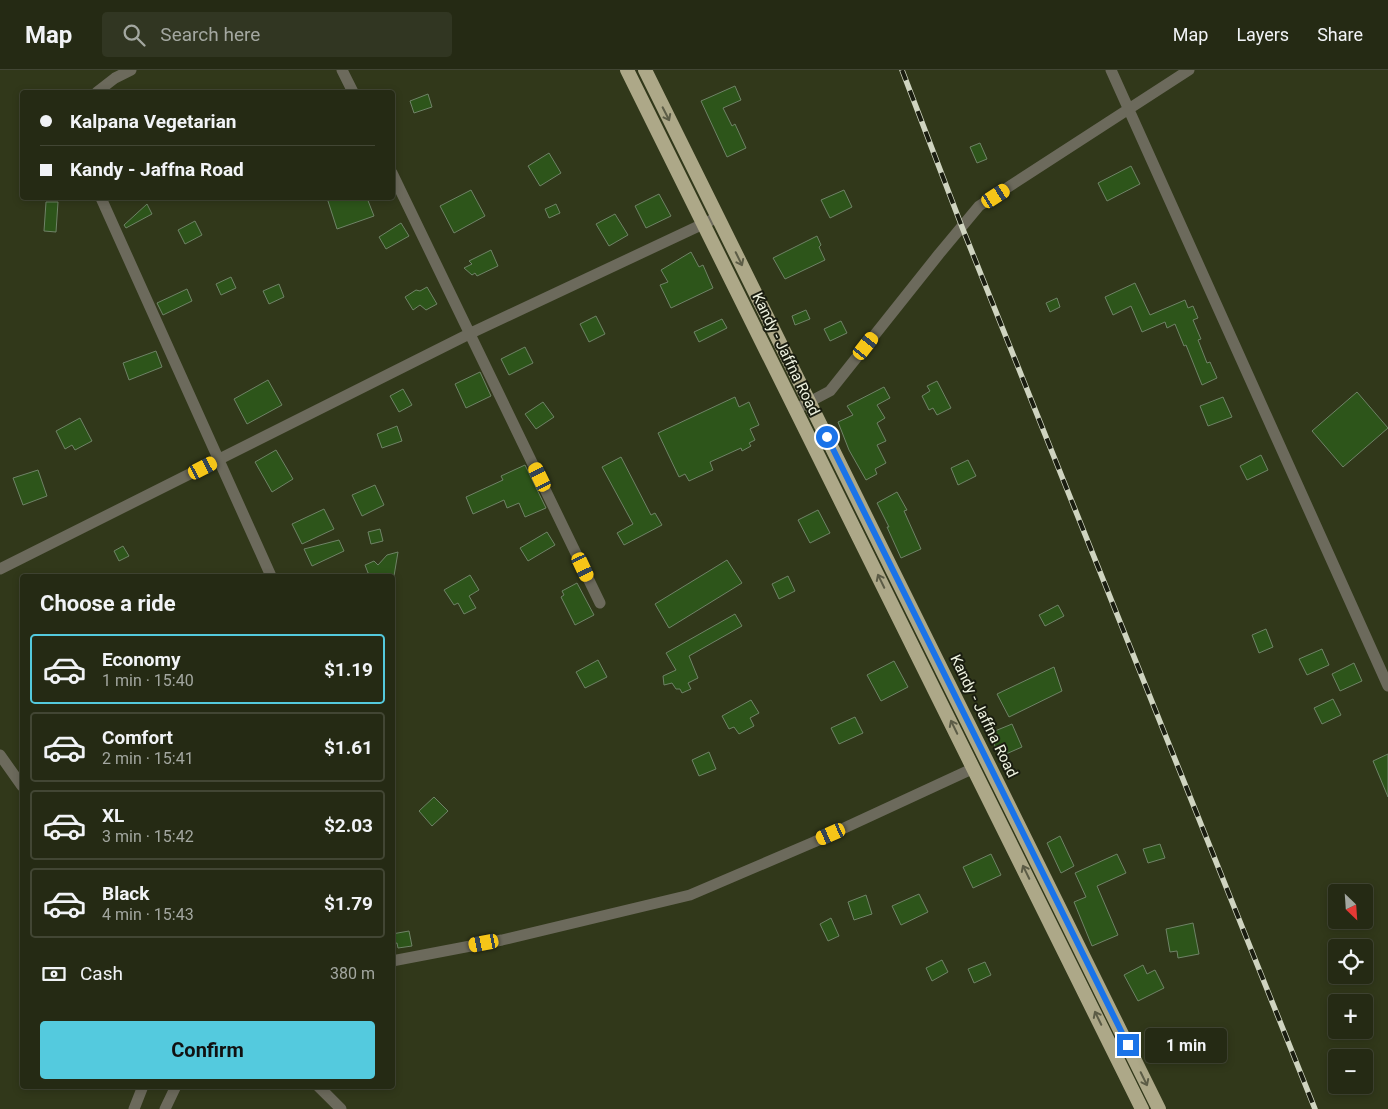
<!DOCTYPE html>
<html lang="en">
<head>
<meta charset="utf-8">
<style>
	body { margin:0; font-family:Roboto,sans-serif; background:#313622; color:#f1f3f6; height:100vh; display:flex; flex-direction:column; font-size:19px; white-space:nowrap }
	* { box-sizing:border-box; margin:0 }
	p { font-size:16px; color:#a3a7a0 }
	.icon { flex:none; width:28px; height:28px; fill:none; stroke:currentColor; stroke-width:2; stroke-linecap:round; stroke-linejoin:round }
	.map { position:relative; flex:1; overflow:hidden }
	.side { position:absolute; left:20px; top:504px; width:375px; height:515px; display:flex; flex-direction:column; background:#252a14; border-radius:5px; box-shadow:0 2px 8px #0003,0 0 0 1px #424634 }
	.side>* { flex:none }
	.banner { position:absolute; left:20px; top:20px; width:375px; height:110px; border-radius:5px; box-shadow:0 2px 8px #0003,0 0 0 1px #424634; display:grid; align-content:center; height:110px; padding:0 20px; background:#252a14 }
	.needle { width:32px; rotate:155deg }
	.buttons { position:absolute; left:1328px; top:814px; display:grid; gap:10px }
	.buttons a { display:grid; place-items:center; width:45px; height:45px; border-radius:5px; background:#252a14; box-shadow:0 2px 8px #0003,0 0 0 1px #424634; font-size:25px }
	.end { position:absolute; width:22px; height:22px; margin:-11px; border:6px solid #1a73e8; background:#fff; box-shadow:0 0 0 2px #fff }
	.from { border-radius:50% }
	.bubble { position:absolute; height:35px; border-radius:5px; background:#252a14; box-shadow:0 2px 8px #0003,0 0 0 1px #424634; font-size:16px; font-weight:700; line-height:35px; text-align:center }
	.car { position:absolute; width:15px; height:30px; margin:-15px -8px; border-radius:6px; box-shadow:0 0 4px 1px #0007; background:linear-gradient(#f5c518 24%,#345 0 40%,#f5c518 0 76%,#345 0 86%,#f5c518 0) }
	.banner b { display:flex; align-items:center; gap:18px; height:48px; font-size:19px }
	.banner b+b { border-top:1px solid #424634 }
	.banner i { width:12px; height:12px; background:#f1f3f6 }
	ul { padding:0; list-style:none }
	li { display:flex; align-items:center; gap:15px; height:70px; margin:0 10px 8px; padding:0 10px; border:2px solid #424634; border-radius:5px }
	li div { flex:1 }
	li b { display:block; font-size:19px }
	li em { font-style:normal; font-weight:700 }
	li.on { border-color:#54cade }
	li>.icon { width:45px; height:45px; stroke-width:1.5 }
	h2 { padding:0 20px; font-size:22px; line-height:60px }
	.pay { display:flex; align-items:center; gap:12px; height:55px; padding:0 20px; font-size:19px }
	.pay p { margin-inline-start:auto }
	.button { display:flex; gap:10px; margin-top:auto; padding:10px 20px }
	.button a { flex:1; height:58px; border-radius:5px; background:#54cade; color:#111; font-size:20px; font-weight:700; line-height:58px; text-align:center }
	header { display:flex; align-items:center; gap:30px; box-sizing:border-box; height:70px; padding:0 25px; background:#252a14; border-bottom:1px solid #424634 }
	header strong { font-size:24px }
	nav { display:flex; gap:28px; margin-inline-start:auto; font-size:18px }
	.search { width:350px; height:45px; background:#313622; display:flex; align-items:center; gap:12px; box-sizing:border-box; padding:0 18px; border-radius:5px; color:#a3a7a0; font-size:19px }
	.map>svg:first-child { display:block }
	.building { fill:#2d551a; stroke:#6f8367 }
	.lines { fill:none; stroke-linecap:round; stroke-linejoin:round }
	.minor { stroke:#6c6a5c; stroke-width:11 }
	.trunk { stroke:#ada888; stroke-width:14 }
	.rail-casing { stroke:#cfd4c0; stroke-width:5.5 }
	.rail { stroke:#1a1d10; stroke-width:4; stroke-dasharray:11; stroke-linecap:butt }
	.oneway { stroke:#5c5c46 }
	.route { stroke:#1a73e8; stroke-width:6 }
	.labels { text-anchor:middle; stroke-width:4; stroke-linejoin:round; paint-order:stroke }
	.street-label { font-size:15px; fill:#eff3e1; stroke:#1a1d10 }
</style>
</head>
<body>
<header>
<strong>Map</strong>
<div class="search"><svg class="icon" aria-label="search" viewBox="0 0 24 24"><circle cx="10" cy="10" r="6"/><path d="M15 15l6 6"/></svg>Search here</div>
<nav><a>Map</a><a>Layers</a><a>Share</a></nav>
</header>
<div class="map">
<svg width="1388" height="1039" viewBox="0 0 1388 1039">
	<rect width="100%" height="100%" fill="#31381a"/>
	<path class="building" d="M 735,16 L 741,30 L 723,38 L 732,56 L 735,54 L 746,78 L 727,87 L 701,31 Z
		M 428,24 L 432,37 L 414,43 L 410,31 Z
		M 980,73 L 987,89 L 977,93 L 970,77 Z
		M 549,83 L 561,103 L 540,116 L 528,96 Z
		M 1131,96 L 1140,114 L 1107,131 L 1098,113 Z
		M 471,120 L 485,146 L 454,163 L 440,136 Z
		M 844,120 L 852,137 L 830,148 L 821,130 Z
		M 659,124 L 671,146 L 646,158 L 635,136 Z
		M 327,128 L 367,128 L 374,146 L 337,159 Z
		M 46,132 L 58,132 L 56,162 L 44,161 Z
		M 147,134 L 152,144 L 126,158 L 124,155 Z
		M 556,134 L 560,143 L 549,148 L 545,139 Z
		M 615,144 L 628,165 L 609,176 L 596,154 Z
		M 195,151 L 202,165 L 185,174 L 178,160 Z
		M 401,153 L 409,166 L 386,179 L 379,167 Z
		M 817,166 L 821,175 L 819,177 L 825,190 L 785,209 L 773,188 Z
		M 491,180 L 498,196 L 477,206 L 475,203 L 472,205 L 464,198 L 472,194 L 469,191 Z
		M 691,182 L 699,197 L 703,195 L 713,218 L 671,238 L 660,215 L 668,212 L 661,200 Z
		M 231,207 L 236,218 L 221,225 L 216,214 Z
		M 1135,213 L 1150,245 L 1185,230 L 1188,238 L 1193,236 L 1198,248 L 1193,250 L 1201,269 L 1198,270 L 1207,293 L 1210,292 L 1217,308 L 1202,315 L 1186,275 L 1184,276 L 1175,254 L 1167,258 L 1165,252 L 1142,262 L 1131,236 L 1113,245 L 1105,227 Z
		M 279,214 L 284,227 L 269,234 L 263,221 Z
		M 427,217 L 437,234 L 426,240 L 420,235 L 413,240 L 405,227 L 416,220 L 420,221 Z
		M 187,219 L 192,231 L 163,245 L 157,233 Z
		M 1057,228 L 1060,237 L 1050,242 L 1046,233 Z
		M 806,240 L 810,249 L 795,255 L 792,246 Z
		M 596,246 L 605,264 L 589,272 L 580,254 Z
		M 722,249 L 727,258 L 699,272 L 694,262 Z
		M 841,251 L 847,263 L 830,271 L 824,259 Z
		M 525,277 L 533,293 L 509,305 L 501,289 Z
		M 156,281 L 162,297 L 129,310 L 123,293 Z
		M 480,302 L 491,326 L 466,338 L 455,314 Z
		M 268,310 L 282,335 L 247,354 L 234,329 Z
		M 937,311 L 951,338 L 937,345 L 933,338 L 929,340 L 922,326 L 930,321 L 927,316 Z
		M 884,317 L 890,328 L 877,335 L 885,348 L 877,353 L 886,371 L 877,375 L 886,393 L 875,399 L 877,404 L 866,410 L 849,380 L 838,352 L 853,345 L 847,336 Z
		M 403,319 L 412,335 L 399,342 L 390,326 Z
		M 1357,322 L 1388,358 L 1343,397 L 1312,361 Z
		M 735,327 L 739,337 L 749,332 L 759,355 L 750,359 L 755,370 L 749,373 L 751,376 L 742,381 L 741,378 L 710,392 L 713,400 L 689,411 L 685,404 L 679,407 L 658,363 Z
		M 1223,327 L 1232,347 L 1208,356 L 1200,336 Z
		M 543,332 L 554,347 L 536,359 L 525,344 Z
		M 80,348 L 92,371 L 75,380 L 72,375 L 65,379 L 56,361 Z
		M 397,356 L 402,371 L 382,378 L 377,364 Z
		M 276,380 L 293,409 L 272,422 L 255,392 Z
		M 1261,385 L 1268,400 L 1247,410 L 1240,396 Z
		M 621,387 L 651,445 L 655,443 L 662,455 L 624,475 L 617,463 L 633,454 L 602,397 Z
		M 968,390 L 976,406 L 958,415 L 951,398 Z
		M 525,395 L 546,438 L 525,447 L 519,433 L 507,438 L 504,430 L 473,444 L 466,427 L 503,410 L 501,406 Z
		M 38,400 L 47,426 L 23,435 L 13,408 Z
		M 375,415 L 384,435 L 362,446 L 352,425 Z
		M 897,422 L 907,440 L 904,441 L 921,479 L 901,488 L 887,457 L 889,457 L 877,433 Z
		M 324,439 L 334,459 L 302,474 L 292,454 Z
		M 818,440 L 830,463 L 810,473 L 798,450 Z
		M 380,459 L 383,471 L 371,474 L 368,462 Z
		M 547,462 L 555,475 L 528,491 L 520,478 Z
		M 339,470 L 344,481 L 312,496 L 304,479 Z
		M 123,476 L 129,486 L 119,491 L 114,481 Z
		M 398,482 L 394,506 L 375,506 L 368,503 L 365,495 L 374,491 L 378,495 L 387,485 Z
		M 727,490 L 742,513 L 669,558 L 655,534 Z
		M 470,505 L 479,520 L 469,526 L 476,538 L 464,544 L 458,533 L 454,535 L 444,520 Z
		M 788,506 L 795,521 L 779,529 L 772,514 Z
		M 577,513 L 594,545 L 575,555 L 561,527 L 564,525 L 562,521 Z
		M 1058,535 L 1064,546 L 1045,556 L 1039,545 Z
		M 735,544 L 742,556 L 689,586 L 698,608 L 688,613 L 691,619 L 682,623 L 680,619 L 676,619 L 672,613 L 664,615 L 663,606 L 676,600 L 666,583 Z
		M 1266,559 L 1273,577 L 1259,583 L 1252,565 Z
		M 1322,579 L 1329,595 L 1307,605 L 1299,589 Z
		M 598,590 L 607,607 L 585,618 L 576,602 Z
		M 894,591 L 908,617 L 881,631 L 867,605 Z
		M 1354,593 L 1362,611 L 1340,621 L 1332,604 Z
		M 1054,597 L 1062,621 L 1009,647 L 997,624 Z
		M 1333,629 L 1341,645 L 1322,654 L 1314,638 Z
		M 751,630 L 759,643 L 750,648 L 754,656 L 739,664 L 734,657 L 729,659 L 722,646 Z
		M 855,647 L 863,663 L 839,674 L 831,658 Z
		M 1012,654 L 1022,677 L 999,687 L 990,663 Z
		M 709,682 L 716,699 L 699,706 L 692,690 Z
		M 1388,684 L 1388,727 L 1373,691 Z
		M 434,727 L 448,741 L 432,756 L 419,741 Z
		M 1060,766 L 1074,796 L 1061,803 L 1047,773 Z
		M 1160,774 L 1165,788 L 1148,793 L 1143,779 Z
		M 991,784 L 1001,805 L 973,818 L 963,797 Z
		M 1117,784 L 1126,803 L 1097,816 L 1118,865 L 1092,876 L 1074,832 L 1086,827 L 1075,803 Z
		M 919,824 L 928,842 L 901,855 L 892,836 Z
		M 866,825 L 872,844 L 854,850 L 848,832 Z
		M 831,848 L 839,866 L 828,871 L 820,854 Z
		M 1193,853 L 1199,884 L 1178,888 L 1177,881 L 1170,882 L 1166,859 Z
		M 409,861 L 412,876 L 398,878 L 397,873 L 392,874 L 392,864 Z
		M 942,890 L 948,902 L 932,911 L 926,898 Z
		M 985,892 L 991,905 L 974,913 L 968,899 Z
		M 1143,895 L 1147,904 L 1155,900 L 1164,918 L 1138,931 L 1124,905 Z"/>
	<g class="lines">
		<path class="minor" d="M 342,0 L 353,22
			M 1111,0 L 1388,616
			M 97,22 L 115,8 L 131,0
			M 392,103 L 600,533
			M 101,128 L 271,506
			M 796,339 L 830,321 L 939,184 L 979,136 L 1189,0
			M 0,499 L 471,263 L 718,147
			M 0,685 L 22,716
			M 392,891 L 502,870 L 690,825 L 814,772 L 974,698
			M 318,1016 L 341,1039
			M 134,1039 L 143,1016
			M 165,1039 L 176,1016"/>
		<path class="trunk" d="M 627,0 L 1142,1039
			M 645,0 L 1159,1039"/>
		<defs>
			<path id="rail" d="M 902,0 L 962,157 L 1315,1039"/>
		</defs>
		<use href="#rail" class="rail-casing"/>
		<use href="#rail" class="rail"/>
	</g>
	<defs><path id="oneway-shaft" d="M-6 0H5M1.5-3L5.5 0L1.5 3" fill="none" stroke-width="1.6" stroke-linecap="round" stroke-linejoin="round" transform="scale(1.25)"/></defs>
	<g class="oneway">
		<use href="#oneway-shaft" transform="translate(666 44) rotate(63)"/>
		<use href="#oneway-shaft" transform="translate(739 189) rotate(64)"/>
		<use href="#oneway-shaft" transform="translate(881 511) rotate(-116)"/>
		<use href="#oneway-shaft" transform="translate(954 657) rotate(-116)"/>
		<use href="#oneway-shaft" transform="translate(1026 802) rotate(-116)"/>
		<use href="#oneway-shaft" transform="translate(1098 948) rotate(-116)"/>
		<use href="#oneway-shaft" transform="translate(1144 1009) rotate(64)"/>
	</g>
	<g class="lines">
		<path class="route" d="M 827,367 L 1128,975"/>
	</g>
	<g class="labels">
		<g class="street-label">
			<text transform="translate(786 284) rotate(64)" y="5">Kandy - Jaffna Road</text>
			<text transform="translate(984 646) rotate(64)" y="5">Kandy - Jaffna Road</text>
		</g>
	</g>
</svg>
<div class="buttons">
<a><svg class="needle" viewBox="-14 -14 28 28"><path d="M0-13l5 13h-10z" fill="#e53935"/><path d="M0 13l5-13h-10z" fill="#a3a7a0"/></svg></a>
<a><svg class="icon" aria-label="locate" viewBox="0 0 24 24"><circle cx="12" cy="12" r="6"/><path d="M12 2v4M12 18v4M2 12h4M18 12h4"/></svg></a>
<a>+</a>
<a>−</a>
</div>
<i class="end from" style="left:827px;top:367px"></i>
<i class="end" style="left:1128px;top:975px"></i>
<div class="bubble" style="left:1145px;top:958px;width:82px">1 min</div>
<i class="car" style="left:996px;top:126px;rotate:57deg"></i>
<i class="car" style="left:866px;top:276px;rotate:38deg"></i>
<i class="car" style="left:203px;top:398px;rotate:63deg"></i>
<i class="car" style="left:540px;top:407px;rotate:334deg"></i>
<i class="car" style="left:583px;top:497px;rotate:155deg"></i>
<i class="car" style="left:831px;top:764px;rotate:246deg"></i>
<i class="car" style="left:484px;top:873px;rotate:259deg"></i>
<div class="banner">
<b><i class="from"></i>Kalpana Vegetarian</b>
<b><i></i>Kandy - Jaffna Road</b>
</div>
<section class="side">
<h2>Choose a ride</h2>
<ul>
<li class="on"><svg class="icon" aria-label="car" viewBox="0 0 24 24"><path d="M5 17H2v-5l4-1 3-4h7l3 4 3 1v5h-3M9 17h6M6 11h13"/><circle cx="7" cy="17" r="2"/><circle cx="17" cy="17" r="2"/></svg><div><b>Economy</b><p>1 min · 15:40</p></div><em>$1.19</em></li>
<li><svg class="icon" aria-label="car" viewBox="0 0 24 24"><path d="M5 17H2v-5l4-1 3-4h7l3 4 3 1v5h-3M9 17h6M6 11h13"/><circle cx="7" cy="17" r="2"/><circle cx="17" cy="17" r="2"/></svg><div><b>Comfort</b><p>2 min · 15:41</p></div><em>$1.61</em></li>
<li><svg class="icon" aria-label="car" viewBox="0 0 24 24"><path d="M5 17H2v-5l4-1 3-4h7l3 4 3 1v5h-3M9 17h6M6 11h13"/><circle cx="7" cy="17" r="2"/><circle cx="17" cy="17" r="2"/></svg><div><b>XL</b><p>3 min · 15:42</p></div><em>$2.03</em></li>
<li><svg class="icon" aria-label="car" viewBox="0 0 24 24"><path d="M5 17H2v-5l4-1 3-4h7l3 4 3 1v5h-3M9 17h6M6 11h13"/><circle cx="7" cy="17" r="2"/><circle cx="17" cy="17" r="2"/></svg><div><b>Black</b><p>4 min · 15:43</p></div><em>$1.79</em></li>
</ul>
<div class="pay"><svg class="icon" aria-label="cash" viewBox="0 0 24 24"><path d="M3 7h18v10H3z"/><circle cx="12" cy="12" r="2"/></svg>Cash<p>380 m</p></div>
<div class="button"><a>Confirm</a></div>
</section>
</div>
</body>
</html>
